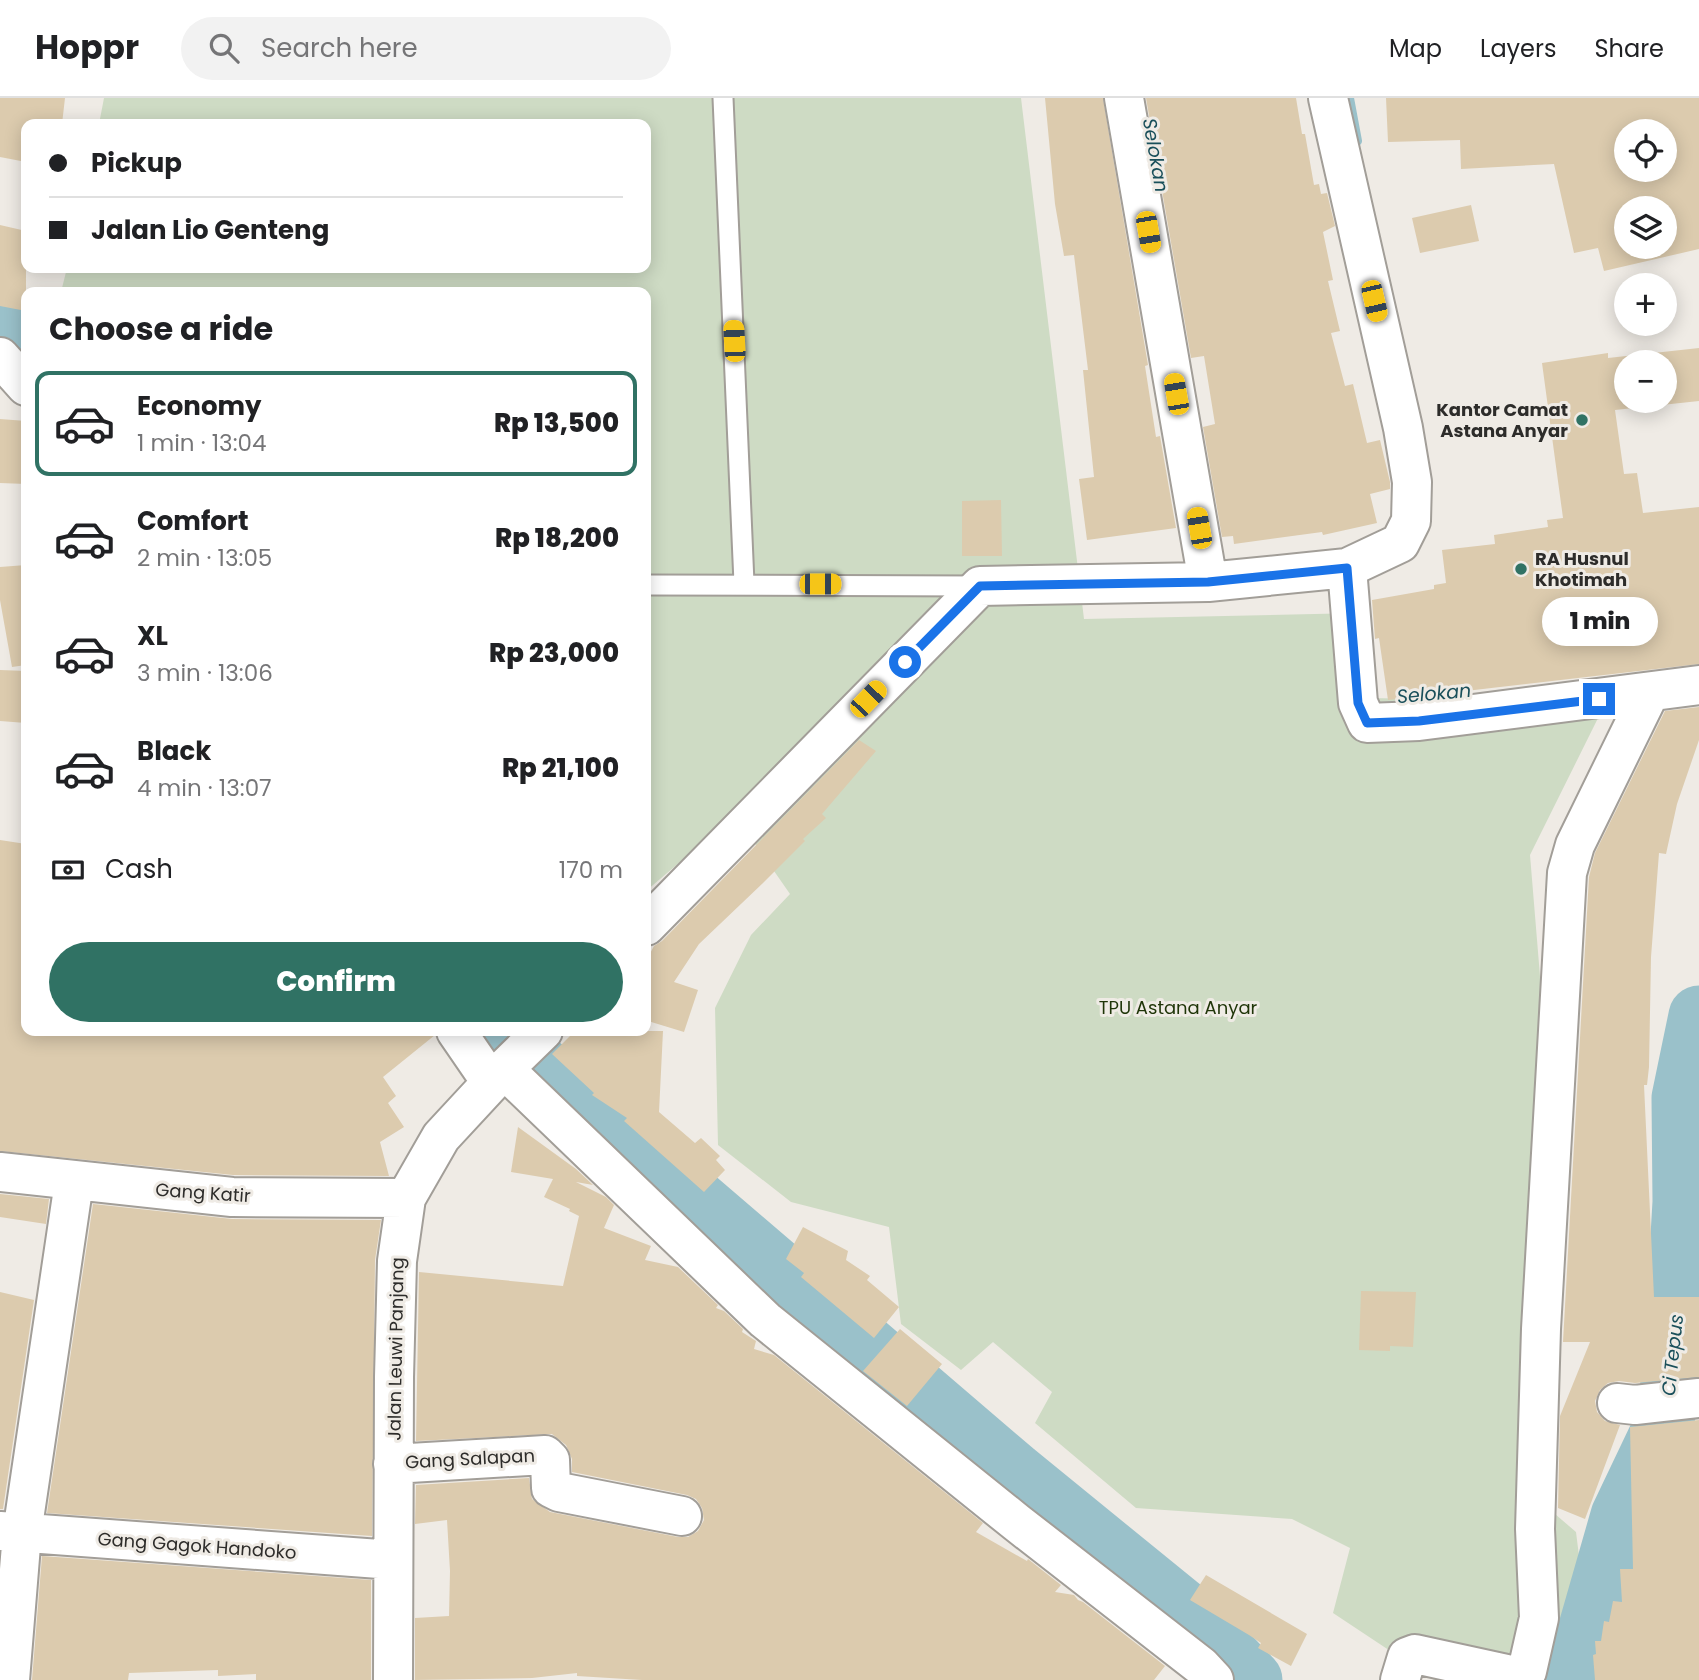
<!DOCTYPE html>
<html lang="en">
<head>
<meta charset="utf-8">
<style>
	body { margin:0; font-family:Poppins,sans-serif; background:#f2f2f2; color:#202124; height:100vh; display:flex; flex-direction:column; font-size:26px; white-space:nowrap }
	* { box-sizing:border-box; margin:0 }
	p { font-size:23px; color:#757577 }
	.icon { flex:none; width:38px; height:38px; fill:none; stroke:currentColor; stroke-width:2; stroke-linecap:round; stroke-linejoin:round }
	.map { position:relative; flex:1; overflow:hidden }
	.sheet { position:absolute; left:21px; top:189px; width:630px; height:749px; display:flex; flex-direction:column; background:#fff; border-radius:14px; box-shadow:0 4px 18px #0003 }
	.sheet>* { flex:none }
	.hud { position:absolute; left:21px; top:21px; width:630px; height:154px; border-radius:14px; box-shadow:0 4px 18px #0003; display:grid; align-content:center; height:154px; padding:0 28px; background:#fff }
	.controls { position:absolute; left:1614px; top:21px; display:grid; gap:14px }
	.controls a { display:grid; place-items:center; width:63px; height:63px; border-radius:50%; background:#fff; box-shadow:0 4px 18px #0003; font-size:35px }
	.end { position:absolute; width:32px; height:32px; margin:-16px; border:9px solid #1a73e8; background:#fff; box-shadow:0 0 0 4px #fff }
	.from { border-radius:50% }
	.bubble { position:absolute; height:49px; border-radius:24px; background:#fff; box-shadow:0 4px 18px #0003; font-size:23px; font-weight:800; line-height:49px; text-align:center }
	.car { position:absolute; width:21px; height:42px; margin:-21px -10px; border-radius:9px; box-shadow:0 0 5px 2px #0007; background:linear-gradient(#f5c518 24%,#345 0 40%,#f5c518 0 76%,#345 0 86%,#f5c518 0) }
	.hud b { display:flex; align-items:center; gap:24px; height:66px; font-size:26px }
	.hud b+b { border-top:2px solid #e0e0e0 }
	.hud i { width:18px; height:18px; background:#202124 }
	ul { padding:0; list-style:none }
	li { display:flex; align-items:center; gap:21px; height:105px; margin:0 14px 10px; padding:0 14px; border:4px solid transparent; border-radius:14px }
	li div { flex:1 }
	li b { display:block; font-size:26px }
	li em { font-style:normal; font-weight:800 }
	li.selected { border-color:#307264 }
	li>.icon { width:63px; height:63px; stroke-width:1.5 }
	h2 { padding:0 28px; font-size:32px; line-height:84px }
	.pay { display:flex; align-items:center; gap:18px; height:77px; padding:0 28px; font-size:26px }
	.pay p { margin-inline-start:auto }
	.button { display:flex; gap:14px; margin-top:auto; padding:14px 28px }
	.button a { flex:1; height:80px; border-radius:42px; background:#307264; color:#fff; font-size:28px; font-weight:800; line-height:80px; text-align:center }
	header { display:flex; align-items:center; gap:42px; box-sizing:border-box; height:98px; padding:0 35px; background:#fff; border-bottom:2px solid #e0e0e0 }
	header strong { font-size:33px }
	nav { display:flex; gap:38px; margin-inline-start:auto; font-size:24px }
	.search { width:490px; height:63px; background:#f2f2f2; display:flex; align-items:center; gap:18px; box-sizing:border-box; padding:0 24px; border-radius:38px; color:#757577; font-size:26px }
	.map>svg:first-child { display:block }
	.green { fill:#cedbc4 }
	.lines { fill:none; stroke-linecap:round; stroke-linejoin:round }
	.stream { stroke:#9ac1ca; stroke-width:10 }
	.river { stroke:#9ac1ca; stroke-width:61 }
	.building { fill:#dccbae; fill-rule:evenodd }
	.lane-casing { stroke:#a29e98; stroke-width:23 }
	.street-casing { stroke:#a29e98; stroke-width:42 }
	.lane { stroke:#fff; stroke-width:19 }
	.street { stroke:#fff; stroke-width:38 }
	.route { stroke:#1a73e8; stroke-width:9 }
	.poi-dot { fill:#307264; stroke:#efebe5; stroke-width:2.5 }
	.labels { text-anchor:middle; stroke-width:6; stroke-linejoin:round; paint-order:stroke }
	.poi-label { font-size:18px; font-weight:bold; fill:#2d2c2a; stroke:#efebe5; text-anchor:end }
	.park-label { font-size:18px; fill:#1f3508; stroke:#efebe5 }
	.street-label { font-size:18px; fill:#2d2c2a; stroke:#efebe5 }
	.water-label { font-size:19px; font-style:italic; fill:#194f5a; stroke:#efebe5 }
</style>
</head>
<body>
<header>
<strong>Hoppr</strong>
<div class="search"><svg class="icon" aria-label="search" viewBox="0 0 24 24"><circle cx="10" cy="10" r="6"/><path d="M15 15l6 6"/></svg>Search here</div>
<nav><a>Map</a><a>Layers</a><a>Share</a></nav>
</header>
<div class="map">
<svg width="1699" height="1582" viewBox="0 0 1699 1582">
	<rect width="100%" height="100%" fill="#efebe5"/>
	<path class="green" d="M 104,0 L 1021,0 L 1084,521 L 1359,515 L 1369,600 L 1606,604 L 1530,757 L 1558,1096 L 1533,1104 L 1522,1221 L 1546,1231 L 1534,1398 L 1576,1434 L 1582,1482 L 1559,1529 L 1527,1533 L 1494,1582 L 1434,1582 L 1333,1515 L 1350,1450 L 1292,1421 L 1136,1410 L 1035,1325 L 1052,1294 L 993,1244 L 961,1272 L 901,1226 L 889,1129 L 791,1104 L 718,1047 L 715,910 L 751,837 L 790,796 L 735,717 L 646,793 L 646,194 L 61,194 L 67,170 L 646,170 L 646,26 L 99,26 Z"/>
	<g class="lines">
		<path class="stream" d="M 1349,0 L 1357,43"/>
		<path class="river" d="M 0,221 L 26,236
			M 503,933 L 532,961 L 1015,1375 L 1193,1520 L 1252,1582
			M 1574,1582 L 1621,1418 L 1662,1332 L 1673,1276 L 1683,1104 L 1682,1000 L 1699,918"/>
	</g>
	<path class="building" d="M 0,0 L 65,0 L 62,26 L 26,26 L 26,64 L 0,59 Z
		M 1045,0 L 1103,0 L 1148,267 L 1145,268 L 1156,339 L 1160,338 L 1176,430 L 1087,442 L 1079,381 L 1094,379 L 1083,272 L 1088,272 L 1074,157 L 1064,158 L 1055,106 Z
		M 1146,0 L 1296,0 L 1302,36 L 1305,36 L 1314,87 L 1319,86 L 1321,96 L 1327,95 L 1335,128 L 1323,134 L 1333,182 L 1328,183 L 1340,233 L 1331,235 L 1345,288 L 1353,286 L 1367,345 L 1380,342 L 1390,384 L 1390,391 L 1370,396 L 1377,425 L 1323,437 L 1322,434 L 1234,446 L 1233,438 L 1222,439 L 1203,329 L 1215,326 L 1204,258 L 1191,260 Z
		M 1386,0 L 1699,0 L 1699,151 L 1604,173 L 1598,150 L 1574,155 L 1554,66 L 1461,71 L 1460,42 L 1388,44 ZM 1626,33 L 1664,33 L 1664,72 L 1626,72 ZM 1626,110 L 1664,110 L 1664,149 L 1626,149 Z
		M 1471,107 L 1479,143 L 1420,155 L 1412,120 Z
		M 0,127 L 26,133 L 26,213 L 0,208 Z
		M 1699,250 L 1699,303 L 1615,312 L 1624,376 L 1637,375 L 1643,415 L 1699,409 L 1699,566 L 1388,602 L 1379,540 L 1375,541 L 1372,502 L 1434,491 L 1434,487 L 1446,485 L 1442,452 L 1495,446 L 1494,437 L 1548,429 L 1547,422 L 1563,420 L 1542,265 L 1608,255 L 1608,260 ZM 1626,264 L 1664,264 L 1664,303 L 1626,303 Z
		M 0,321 L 26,323 L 26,386 L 0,385 Z
		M 1001,402 L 1002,458 L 962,458 L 962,403 Z
		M 26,467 L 26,567 L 12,569 L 0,502 L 0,469 Z
		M 0,572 L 26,573 L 26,625 L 0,623 Z
		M 1699,609 L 1699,642 L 1677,706 L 1666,756 L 1659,755 L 1651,859 L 1649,969 L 1647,987 L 1644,987 L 1654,1199 L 1699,1199 L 1699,1279 L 1635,1285 L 1619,1283 L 1608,1285 L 1600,1292 L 1595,1303 L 1597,1314 L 1605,1323 L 1620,1327 L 1585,1421 L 1558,1410 L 1560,1318 L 1590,1244 L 1563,1244 L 1589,779 L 1595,755 L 1665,613 Z
		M 859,642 L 876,653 L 822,716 L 826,720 L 803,741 L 805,743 L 763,785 L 699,846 L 674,884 L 698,892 L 684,934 L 648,923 L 646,926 L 646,863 L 654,848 L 662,843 Z
		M 0,742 L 26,746 L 26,933 L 434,933 L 435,937 L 383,979 L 396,998 L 388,1005 L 404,1029 L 380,1044 L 389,1078 L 233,1077 L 0,1053 Z
		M 575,933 L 663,933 L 659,1014 L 695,1045 L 701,1040 L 720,1058 L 716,1062 L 725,1072 L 704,1094 L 624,1023 L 627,1020 L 592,997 L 594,995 L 552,956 Z
		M 518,1029 L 576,1071 L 593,1087 L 576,1084 L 606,1099 L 614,1107 L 604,1130 L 651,1148 L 645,1162 L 678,1169 L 718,1207 L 716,1210 L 724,1213 L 743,1231 L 742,1234 L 756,1243 L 754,1251 L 774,1257 L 983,1425 L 976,1434 L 1027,1463 L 1028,1461 L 1061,1487 L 1055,1494 L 1074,1497 L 1078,1502 L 1083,1504 L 1165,1568 L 1154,1582 L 642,1582 L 577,1578 L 577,1575 L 532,1580 L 415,1582 L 415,1520 L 449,1518 L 450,1473 L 447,1422 L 415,1426 L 416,1387 L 529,1380 L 532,1401 L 550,1414 L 678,1439 L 688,1439 L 698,1433 L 704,1422 L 702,1410 L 696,1401 L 687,1397 L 572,1374 L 572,1361 L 566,1347 L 552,1336 L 416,1343 L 419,1174 L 563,1188 L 579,1118 L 569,1113 L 570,1111 L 544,1099 L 553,1081 L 511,1074 Z
		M 0,1096 L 49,1101 L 46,1126 L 0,1119 Z
		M 93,1106 L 232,1121 L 381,1122 L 375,1162 L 372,1438 L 47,1415 Z
		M 803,1129 L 848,1153 L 846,1162 L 870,1178 L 867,1182 L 899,1209 L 874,1240 L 801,1179 L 804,1175 L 786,1161 Z
		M 1361,1193 L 1416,1194 L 1413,1249 L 1390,1248 L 1390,1253 L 1359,1252 Z
		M 0,1194 L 34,1202 L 3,1411 L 0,1411 Z
		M 900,1231 L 942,1266 L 907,1308 L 863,1273 Z
		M 1699,1322 L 1699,1582 L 1595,1582 L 1593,1557 L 1596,1556 L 1595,1543 L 1601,1543 L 1604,1523 L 1609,1524 L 1613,1503 L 1622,1504 L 1620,1471 L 1633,1471 L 1630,1329 Z
		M 42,1458 L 371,1482 L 371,1582 L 256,1582 L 256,1576 L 218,1578 L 218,1572 L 129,1575 L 128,1582 L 32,1582 Z
		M 1206,1477 L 1307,1536 L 1291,1568 L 1258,1550 L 1261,1545 L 1249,1537 L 1190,1502 Z"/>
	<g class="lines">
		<defs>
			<path id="lane" d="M 723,0 L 744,485
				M 646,487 L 979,488"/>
			<path id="street" d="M 1124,0 L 1208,484
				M 0,259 L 26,288
				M 1347,470 L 1358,605 L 1367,625 L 1419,623 L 1699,587
				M 646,828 L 980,488 L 1208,484 L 1347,470 L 1400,445 L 1411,423 L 1412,384 L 1403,330 L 1328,0
				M 456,933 L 491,984
				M 504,971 L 765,1222 L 1016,1424 L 1201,1568 L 1214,1582
				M 0,1074 L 232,1099 L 406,1100
				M 1617,1305 L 1635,1307 L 1699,1300
				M 393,1366 L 545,1357 L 550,1362 L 551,1390 L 559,1394 L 682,1418
				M 0,1433 L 393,1462
				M 10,1582 L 22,1435 L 74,1084
				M 393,1582 L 394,1279 L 397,1163 L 406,1100 L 441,1039 L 504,971 L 543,933
				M 1400,1582 L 1407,1559 L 1415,1556 L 1516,1578 L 1527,1573 L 1539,1520 L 1535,1431 L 1541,1231 L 1567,775 L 1575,747 L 1650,594"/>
		</defs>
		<use href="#lane" class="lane-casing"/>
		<use href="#street" class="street-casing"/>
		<use href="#lane" class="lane"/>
		<use href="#street" class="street"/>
	</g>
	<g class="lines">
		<path class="route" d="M 905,564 L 980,488 L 1208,484 L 1347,470 L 1358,605 L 1367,625 L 1419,623 L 1599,601"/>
	</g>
	<g class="poi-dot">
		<circle cx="1582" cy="322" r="7"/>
		<circle cx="1521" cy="471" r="7"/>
	</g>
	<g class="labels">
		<g class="poi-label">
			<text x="1568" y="318">Kantor Camat<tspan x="1568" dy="21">Astana Anyar</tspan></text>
			<text x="1535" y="467" text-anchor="start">RA Husnul<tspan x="1535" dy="21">Khotimah</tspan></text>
		</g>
		<g class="park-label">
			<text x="1178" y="916">TPU Astana Anyar</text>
		</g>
		<g class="street-label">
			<text transform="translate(203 1095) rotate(4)" y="6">Gang Katir</text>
			<text transform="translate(396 1251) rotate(-89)" y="6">Jalan Leuwi Panjang</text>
			<text transform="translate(470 1361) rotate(-3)" y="6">Gang Salapan</text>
			<text transform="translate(197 1448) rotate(4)" y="6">Gang Gagok Handoko</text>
		</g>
		<g class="water-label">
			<text transform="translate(1156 57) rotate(80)" y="7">Selokan</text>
			<text transform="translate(1434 595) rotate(-5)" y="7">Selokan</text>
			<text transform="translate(1672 1257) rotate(-84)" y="7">Ci Tepus</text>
		</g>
	</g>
</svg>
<div class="controls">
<a><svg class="icon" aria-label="locate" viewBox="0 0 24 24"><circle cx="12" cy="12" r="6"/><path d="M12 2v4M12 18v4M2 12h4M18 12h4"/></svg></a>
<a><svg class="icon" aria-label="layers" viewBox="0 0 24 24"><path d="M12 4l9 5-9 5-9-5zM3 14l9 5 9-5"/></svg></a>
<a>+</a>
<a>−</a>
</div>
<i class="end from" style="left:905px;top:564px"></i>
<i class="end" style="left:1599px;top:601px"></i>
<div class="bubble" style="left:1542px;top:499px;width:116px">1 min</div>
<i class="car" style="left:1148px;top:134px;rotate:170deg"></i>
<i class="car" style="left:1374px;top:203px;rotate:167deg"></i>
<i class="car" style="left:734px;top:243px;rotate:357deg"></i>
<i class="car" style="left:1176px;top:296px;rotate:350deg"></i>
<i class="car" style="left:1199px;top:430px;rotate:350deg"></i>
<i class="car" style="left:820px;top:486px;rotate:90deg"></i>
<i class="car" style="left:868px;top:601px;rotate:44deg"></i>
<div class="hud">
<b><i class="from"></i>Pickup</b>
<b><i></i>Jalan Lio Genteng</b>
</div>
<section class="sheet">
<h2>Choose a ride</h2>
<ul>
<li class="selected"><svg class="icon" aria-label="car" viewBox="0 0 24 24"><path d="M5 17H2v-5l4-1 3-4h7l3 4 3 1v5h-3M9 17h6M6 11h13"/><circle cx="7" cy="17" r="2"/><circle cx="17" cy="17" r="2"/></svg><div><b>Economy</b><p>1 min · 13:04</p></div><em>Rp 13,500</em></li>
<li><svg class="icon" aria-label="car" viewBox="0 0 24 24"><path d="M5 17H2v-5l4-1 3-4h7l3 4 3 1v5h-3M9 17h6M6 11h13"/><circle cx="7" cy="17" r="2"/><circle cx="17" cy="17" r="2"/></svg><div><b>Comfort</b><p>2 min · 13:05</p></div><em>Rp 18,200</em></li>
<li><svg class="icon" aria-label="car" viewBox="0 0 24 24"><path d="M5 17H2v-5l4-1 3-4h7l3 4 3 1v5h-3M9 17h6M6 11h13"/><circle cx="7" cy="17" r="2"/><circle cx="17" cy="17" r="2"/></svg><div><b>XL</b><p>3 min · 13:06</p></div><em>Rp 23,000</em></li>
<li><svg class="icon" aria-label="car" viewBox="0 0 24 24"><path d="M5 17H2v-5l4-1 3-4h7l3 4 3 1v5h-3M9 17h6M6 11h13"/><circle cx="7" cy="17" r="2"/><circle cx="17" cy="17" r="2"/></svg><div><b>Black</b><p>4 min · 13:07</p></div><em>Rp 21,100</em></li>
</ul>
<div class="pay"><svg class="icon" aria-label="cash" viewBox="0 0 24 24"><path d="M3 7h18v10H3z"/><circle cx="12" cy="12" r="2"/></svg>Cash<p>170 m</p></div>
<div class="button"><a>Confirm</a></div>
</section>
</div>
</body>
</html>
